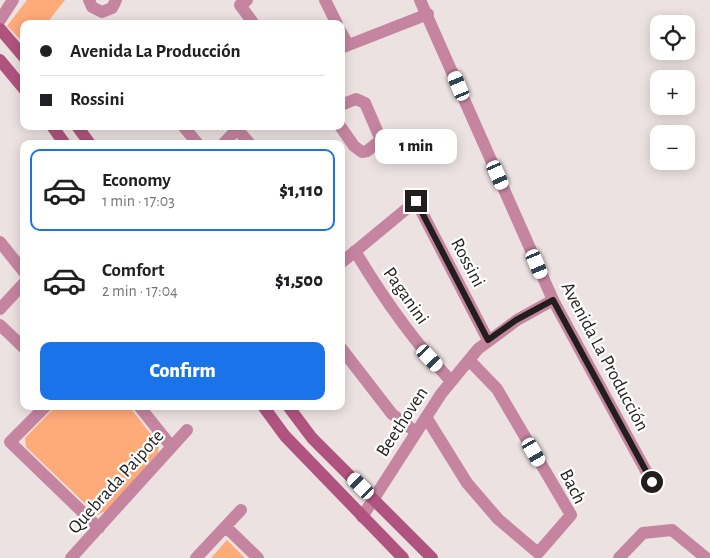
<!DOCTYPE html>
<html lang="en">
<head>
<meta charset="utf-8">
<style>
	body { margin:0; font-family:"Alegreya Sans",sans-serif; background:#f2f2f2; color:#202124; height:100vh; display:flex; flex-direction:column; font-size:19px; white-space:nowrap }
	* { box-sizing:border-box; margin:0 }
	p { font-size:16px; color:#757577 }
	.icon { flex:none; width:28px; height:28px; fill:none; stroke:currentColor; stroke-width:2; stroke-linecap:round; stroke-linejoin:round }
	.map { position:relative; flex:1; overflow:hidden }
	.panel { position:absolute; left:20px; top:140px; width:325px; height:270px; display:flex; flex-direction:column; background:#fff; border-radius:10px; box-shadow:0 2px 12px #0003 }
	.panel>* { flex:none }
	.guide { position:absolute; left:20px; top:20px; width:325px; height:110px; border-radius:10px; box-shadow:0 2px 12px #0003; display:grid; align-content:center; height:110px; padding:0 20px; background:#fff }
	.buttons { position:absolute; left:650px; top:15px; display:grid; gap:10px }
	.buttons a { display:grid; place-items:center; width:45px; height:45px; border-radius:10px; background:#fff; box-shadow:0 2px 12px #0003; font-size:25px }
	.end { position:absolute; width:22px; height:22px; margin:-11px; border:6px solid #221e1e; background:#fff; box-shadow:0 0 0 2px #fff }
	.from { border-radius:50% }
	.bubble { position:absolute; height:35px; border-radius:10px; background:#fff; box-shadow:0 2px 12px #0003; font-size:16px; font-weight:800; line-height:35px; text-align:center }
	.car { position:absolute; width:15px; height:30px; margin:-15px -8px; border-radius:6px; box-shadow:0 0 4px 1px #0007; background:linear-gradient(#fff 24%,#345 0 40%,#fff 0 76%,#345 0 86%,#fff 0) }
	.guide b { display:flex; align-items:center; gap:18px; height:48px; font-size:19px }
	.guide b+b { border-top:1px solid #e0e0e0 }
	.guide i { width:12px; height:12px; background:#202124 }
	ul { padding:9px 0 0; list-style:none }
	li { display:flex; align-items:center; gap:15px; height:82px; margin:0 10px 8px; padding:0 10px; border:2px solid transparent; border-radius:10px }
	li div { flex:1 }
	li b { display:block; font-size:19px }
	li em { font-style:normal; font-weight:800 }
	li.active { border-color:#1a73e8 }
	li>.icon { width:45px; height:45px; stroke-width:1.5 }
	.primary-button { display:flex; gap:10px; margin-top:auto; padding:10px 20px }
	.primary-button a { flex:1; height:58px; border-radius:10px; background:#1a73e8; color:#fff; font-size:20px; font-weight:800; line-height:58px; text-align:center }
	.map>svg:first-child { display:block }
	.green { fill:#ffaa79 }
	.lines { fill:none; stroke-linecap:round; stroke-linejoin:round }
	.street { stroke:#c585a0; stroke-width:12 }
	.secondary { stroke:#b0547f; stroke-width:12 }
	.route { stroke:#221e1e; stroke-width:6 }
	.labels { text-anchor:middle; stroke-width:4.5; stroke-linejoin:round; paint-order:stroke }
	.street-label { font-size:19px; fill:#221e1e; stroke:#fff }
</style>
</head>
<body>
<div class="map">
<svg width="710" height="558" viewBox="0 0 710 558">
	<rect width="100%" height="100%" fill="#ede2e2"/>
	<path class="green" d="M 27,0 L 65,0 L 46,24 L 24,24 L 24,43 L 7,26 Z
		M 56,406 L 129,406 L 159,445 L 158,453 L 108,510 L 97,515 L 26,447 L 25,438 Z
		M 227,540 L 245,558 L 211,558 Z"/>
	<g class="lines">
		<path class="street" d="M 89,0 L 92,7 L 102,12 L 112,8 L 116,0
			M 247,0 L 240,5 L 254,24
			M 325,0 L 337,24
			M 420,0 L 553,300 L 652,482
			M 0,20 L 13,0
			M 341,32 L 348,45
			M 341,48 L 428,14
			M 183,126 L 198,144
			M 340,126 L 354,146 L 362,152 L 367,151 L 381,140 L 365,103 L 356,99 L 341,105
			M 237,129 L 250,144
			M 223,144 L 240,126
			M 0,242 L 24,272
			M 355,251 C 383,298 414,342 451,381
			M 341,263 L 416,201 L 488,340
			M 0,309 L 24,283
			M 0,325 L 24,348
			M 341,348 L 392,414 L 416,432
			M 46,406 L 10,442 L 99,528
			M 139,406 L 171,446
			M 426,417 L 467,483 L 498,519 L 538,553 L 571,515 L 497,389 L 469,360
			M 362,517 L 441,394 L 478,349 L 517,320 L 553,300
			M 226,527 L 258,558
			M 71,558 L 187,430
			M 196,558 L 241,510
			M 619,558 L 643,533 L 672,530 L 706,558"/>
		<path class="secondary" d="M 0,29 L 24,57
			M 0,60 L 24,89
			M 52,126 L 65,144
			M 77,126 L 90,144
			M 263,406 L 285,436 L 403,558
			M 288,406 L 312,438 L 432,558"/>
	</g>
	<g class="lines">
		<path class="route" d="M 416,201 L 488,340 L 516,320 L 553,300 L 652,482"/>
	</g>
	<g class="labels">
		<g class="street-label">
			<text transform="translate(469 262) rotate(62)" y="7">Rossini</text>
			<text transform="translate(407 295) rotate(55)" y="7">Paganini</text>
			<text transform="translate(606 356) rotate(62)" y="7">Avenida La Producción</text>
			<text transform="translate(401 421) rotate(-57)" y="7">Beethoven</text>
			<text transform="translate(115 481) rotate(-48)" y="7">Quebrada Paipote</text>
			<text transform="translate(574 486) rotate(63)" y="7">Bach</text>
		</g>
	</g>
</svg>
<div class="buttons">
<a><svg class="icon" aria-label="locate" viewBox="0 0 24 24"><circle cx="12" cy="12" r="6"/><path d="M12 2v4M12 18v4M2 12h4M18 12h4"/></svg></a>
<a>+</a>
<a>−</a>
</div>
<i class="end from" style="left:652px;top:482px"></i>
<i class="end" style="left:416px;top:201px"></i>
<div class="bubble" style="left:375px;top:129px;width:82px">1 min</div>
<i class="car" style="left:459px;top:86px;rotate:337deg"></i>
<i class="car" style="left:498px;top:175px;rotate:156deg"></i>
<i class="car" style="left:537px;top:264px;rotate:157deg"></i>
<i class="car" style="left:430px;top:358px;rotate:137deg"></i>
<i class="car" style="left:534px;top:452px;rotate:150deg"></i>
<i class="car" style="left:361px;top:486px;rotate:315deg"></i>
<div class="guide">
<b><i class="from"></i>Avenida La Producción</b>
<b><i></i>Rossini</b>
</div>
<section class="panel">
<ul>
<li class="active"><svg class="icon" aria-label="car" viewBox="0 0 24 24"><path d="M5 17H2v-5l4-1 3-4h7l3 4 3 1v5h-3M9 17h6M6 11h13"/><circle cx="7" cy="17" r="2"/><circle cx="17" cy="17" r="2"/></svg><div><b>Economy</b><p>1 min · 17:03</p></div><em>$1,110</em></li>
<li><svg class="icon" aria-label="car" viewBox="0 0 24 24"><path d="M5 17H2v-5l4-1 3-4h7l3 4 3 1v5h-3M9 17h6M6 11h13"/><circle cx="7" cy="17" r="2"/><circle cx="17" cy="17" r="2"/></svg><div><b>Comfort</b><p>2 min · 17:04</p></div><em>$1,500</em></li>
</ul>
<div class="primary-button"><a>Confirm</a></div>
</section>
</div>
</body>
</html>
